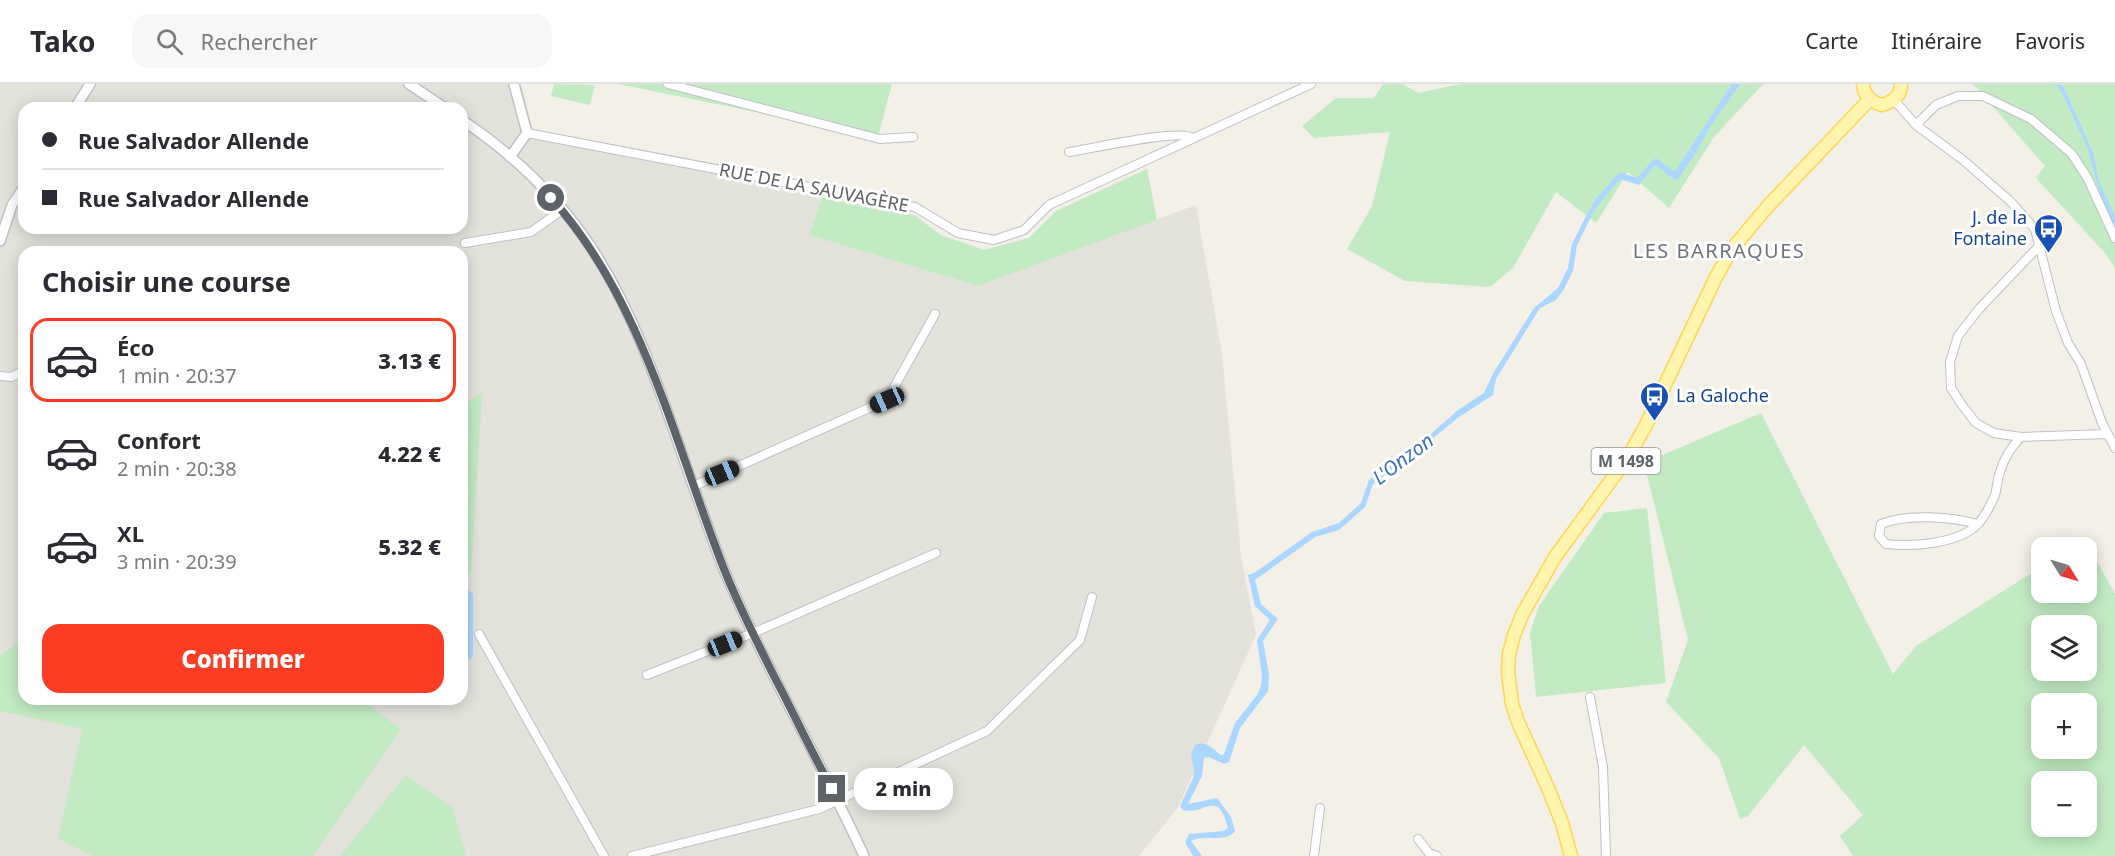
<!DOCTYPE html>
<html lang="fr">
<head>
<meta charset="utf-8">
<style>
	body { margin:0; font-family:"Noto Sans",sans-serif; background:#f7f7f7; color:#2b2b33; height:100vh; display:flex; flex-direction:column; font-size:22px; white-space:nowrap }
	* { box-sizing:border-box; margin:0 }
	p { font-size:20px; color:#7c7c81 }
	.icon { flex:none; width:33px; height:33px; fill:none; stroke:currentColor; stroke-width:2; stroke-linecap:round; stroke-linejoin:round }
	.map { position:relative; flex:1; overflow:hidden }
	.side { position:absolute; left:18px; top:162px; width:450px; height:459px; display:flex; flex-direction:column; background:#fff; border-radius:18px; box-shadow:0 3px 15px #0003 }
	.side>* { flex:none }
	.hud { position:absolute; left:18px; top:18px; width:450px; height:132px; border-radius:18px; box-shadow:0 3px 15px #0003; display:grid; align-content:center; height:132px; padding:0 24px; background:#fff }
	.needle { width:39px; rotate:127deg }
	.fabs { position:absolute; left:2031px; top:453px; display:grid; gap:12px }
	.fabs a { display:grid; place-items:center; width:66px; height:66px; border-radius:12px; background:#fff; box-shadow:0 3px 15px #0003; font-size:30px }
	.end { position:absolute; width:27px; height:27px; margin:-14px; border:8px solid #5e6269; background:#fff; box-shadow:0 0 0 3px #fff }
	.from { border-radius:50% }
	.bubble { position:absolute; height:42px; border-radius:18px; background:#fff; box-shadow:0 3px 15px #0003; font-size:20px; font-weight:800; line-height:42px; text-align:center }
	.car { position:absolute; width:18px; height:36px; margin:-18px -9px; border-radius:8px; box-shadow:0 0 4px 2px #0007; background:linear-gradient(#222 24%,#8ab4d8 0 40%,#222 0 76%,#8ab4d8 0 86%,#222 0) }
	.hud b { display:flex; align-items:center; gap:21px; height:57px; font-size:22px }
	.hud b+b { border-top:2px solid #e1e1e2 }
	.hud i { width:15px; height:15px; background:#2b2b33 }
	ul { padding:0; list-style:none }
	li { display:flex; align-items:center; gap:18px; height:84px; margin:0 12px 9px; padding:0 12px; border:3px solid transparent; border-radius:18px }
	li div { flex:1 }
	li b { display:block; font-size:22px }
	li em { font-style:normal; font-weight:800 }
	li.active { border-color:#fc3d23 }
	li>.icon { width:54px; height:54px; stroke-width:1.5 }
	h2 { padding:0 24px; font-size:27px; line-height:72px }
	.cta { display:flex; gap:12px; margin-top:auto; padding:12px 24px }
	.cta a { flex:1; height:69px; border-radius:18px; background:#fc3d23; color:#fff; font-size:24px; font-weight:800; line-height:69px; text-align:center }
	header { display:flex; align-items:center; gap:36px; box-sizing:border-box; height:84px; padding:0 30px; background:#fff; border-bottom:2px solid #e1e1e2 }
	header strong { font-size:28px }
	nav { display:flex; gap:33px; margin-inline-start:auto; font-size:21px }
	.search { width:420px; height:54px; background:#f7f7f7; display:flex; align-items:center; gap:15px; box-sizing:border-box; padding:0 21px; border-radius:18px; color:#7c7c81; font-size:22px }
	.map>svg:first-child { display:block }
	.industrial { fill:#e3e2db; fill-rule:evenodd }
	.green { fill:#c2ebc3; fill-rule:evenodd }
	.water { fill:#aad6ff }
	.lines { fill:none; stroke-linecap:round; stroke-linejoin:round }
	.minor-casing { stroke:#bec0c7; stroke-width:10 }
	.tertiary-casing { stroke:#bec0c7; stroke-width:12 }
	.primary-casing { stroke:#ffd653; stroke-width:15 }
	.minor { stroke:#fff; stroke-width:8 }
	.tertiary { stroke:#fff; stroke-width:9 }
	.primary { stroke:#fff5af; stroke-width:12 }
	.route { stroke:#5e6269; stroke-width:8 }
	.labels { text-anchor:middle; stroke-width:6; stroke-linejoin:round; paint-order:stroke }
	.shield { fill:#fff; stroke:#8e9196; stroke-width:1.5 }
	.shield-label { font-size:16px; font-weight:bold; fill:#5e6269 }
	.street-label { font-size:18px; fill:#5e6269; stroke:#fff }
	.transit-label { font-size:18px; fill:#164399; stroke:#fff; text-anchor:end }
	.neighbourhood-label { font-size:20px; letter-spacing:1.5px; fill:#6f747b; stroke:#fff }
	.water-label { font-size:20px; font-style:italic; fill:#3a74be; stroke:#fff }
</style>
</head>
<body>
<header>
<strong>Tako</strong>
<div class="search"><svg class="icon" aria-label="search" viewBox="0 0 24 24"><circle cx="10" cy="10" r="6"/><path d="M15 15l6 6"/></svg>Rechercher</div>
<nav><a>Carte</a><a>Itinéraire</a><a>Favoris</a></nav>
</header>
<div class="map">
<svg width="2115" height="772" viewBox="0 0 2115 772">
	<rect width="100%" height="100%" fill="#f2f0e7"/>
	<path class="industrial" d="M 0,0 L 521,0 L 534,50 L 822,113 L 809,151 L 978,202 L 1196,121 L 1222,270 L 1241,472 L 1256,551 L 1178,723 L 1139,772 L 0,772 ZM 24,24 L 462,24 L 462,144 L 24,144 ZM 24,168 L 462,168 L 462,615 L 24,615 Z"/>
	<path class="green" d="M 554,0 L 595,1 L 590,21 L 551,12 Z
		M 618,0 L 892,0 L 878,53 Z
		M 1383,0 L 1403,0 L 1418,9 L 1461,0 L 1763,0 L 1714,53 L 1669,124 L 1628,88 L 1596,139 L 1556,108 L 1513,184 L 1490,203 L 1405,197 L 1347,165 L 1372,122 L 1390,48 L 1314,54 L 1302,42 L 1336,14 L 1374,14 Z
		M 1973,0 L 2115,0 L 2115,184 L 2105,169 L 2036,94 L 2045,82 Z
		M 1147,85 L 1157,136 L 978,202 L 809,151 L 822,113 L 914,131 L 941,151 L 984,166 L 1029,154 L 1056,127 Z
		M 482,308 L 471,488 L 462,498 L 462,349 L 466,320 Z
		M 1761,329 L 1893,590 L 1916,562 L 2041,483 L 2042,508 L 2086,508 L 2086,464 L 2074,463 L 2085,456 L 2115,510 L 2115,772 L 1853,772 L 1840,752 L 1863,731 L 1804,661 L 1748,732 L 1740,735 L 1719,674 L 1666,618 L 1688,556 L 1647,391 L 1653,375 ZM 2042,542 L 2086,542 L 2086,586 L 2042,586 ZM 2042,620 L 2086,620 L 2086,664 L 2042,664 ZM 2042,698 L 2086,698 L 2086,742 L 2042,742 Z
		M 1647,424 L 1666,599 L 1536,613 L 1530,548 L 1539,522 L 1604,429 Z
		M 24,554 L 24,615 L 360,615 L 401,645 L 313,772 L 93,772 L 58,755 L 82,645 L 0,627 L 0,572 Z
		M 406,691 L 453,724 L 466,772 L 340,772 Z"/>
	<path class="water" d="M 1732,0 L 1740,0 L 1710,43 L 1693,73 L 1678,95 L 1675,96 L 1655,81 L 1639,101 L 1620,95 L 1595,125 L 1577,161 L 1573,187 L 1564,205 L 1556,216 L 1540,224 L 1496,295 L 1493,311 L 1459,333 L 1427,359 L 1373,400 L 1365,423 L 1339,446 L 1315,453 L 1255,496 L 1261,520 L 1278,535 L 1263,557 L 1269,591 L 1268,607 L 1240,644 L 1229,678 L 1224,680 L 1209,673 L 1204,674 L 1202,692 L 1188,720 L 1217,714 L 1231,733 L 1235,747 C 1226,759 1207,751 1193,756 L 1191,757 L 1202,772 L 1193,772 L 1185,758 L 1189,750 L 1223,747 L 1228,744 C 1218,704 1206,731 1183,726 L 1180,722 L 1193,694 L 1194,687 L 1191,670 L 1195,661 C 1206,656 1212,664 1221,671 L 1224,670 L 1235,639 L 1257,611 L 1261,602 L 1262,592 L 1257,556 L 1270,536 L 1255,522 L 1248,491 L 1254,489 L 1312,448 L 1339,439 L 1361,419 L 1369,396 L 1424,356 L 1458,326 L 1484,309 L 1494,288 L 1534,224 L 1558,204 L 1568,184 L 1572,160 L 1587,130 L 1595,116 L 1618,90 L 1622,89 L 1637,94 L 1654,75 L 1658,75 L 1673,87 L 1676,86 Z
		M 2055,0 L 2063,2 L 2094,71 L 2098,95 L 2115,133 L 2115,143 L 2099,106 L 2087,63 L 2062,9 Z
		M 462,501 L 473,510 L 473,569 L 471,575 L 463,578 Z"/>
	<g class="lines">
		<defs>
			<path id="minor" d="M 668,0 L 880,55 L 913,53
				M 1894,16 L 1916,41 L 1963,76 L 2010,117 L 2035,145 L 2056,227 L 2068,259 L 2081,280 L 2102,339 L 2115,364
				M 1916,41 L 1936,21 L 1958,12 L 1983,12 L 2031,35 L 2072,70 L 2088,95 L 2115,154
				M 527,49 L 915,123 L 958,149 L 994,156 L 1024,146 L 1049,121 L 1311,0
				M 1069,68 C 1090,65 1181,44 1193,54
				M 465,159 L 531,148 L 562,126
				M 2040,161 L 1979,225 L 1958,252 L 1950,278 L 1951,304 L 1962,321 L 1976,339 L 1994,349 L 2021,353 L 2108,350
				M 0,292 L 11,293 L 24,287
				M 694,402 L 887,316 L 935,230
				M 1978,440 C 1951,433 1908,429 1881,440 L 1879,452 L 1886,460 C 1912,463 1960,460 1979,439 C 1984,433 1992,419 1995,411 C 1997,404 1997,396 2000,388 C 2004,374 2011,363 2021,353
				M 479,550 L 604,772
				M 647,591 L 753,549 L 936,469
				M 1590,613 L 1603,683 L 1606,772
				M 1418,755 L 1429,769 L 1437,772
				M 632,772 L 819,725 L 987,647 L 1080,556 L 1092,513
				M 1314,772 L 1320,724"/>
			<path id="tertiary" d="M 409,0 L 445,24
				M 75,24 L 90,0
				M 462,36 C 512,69 560,115 593,166 C 640,239 666,325 695,407 C 705,434 714,461 725,488 C 766,585 820,676 864,772
				M 510,73 L 527,49 L 514,0
				M 0,157 L 12,121 L 24,103"/>
			<path id="primary" d="M 1863,0 C 1864,12 1871,18 1882,21 C 1893,18 1901,12 1901,0
				M 1571,772 L 1562,739 L 1548,704 L 1518,638 L 1512,620 L 1508,588 L 1509,570 L 1514,551 L 1523,529 L 1555,473 L 1628,373 L 1645,343 L 1716,193 L 1732,165 L 1768,122 L 1870,15"/>
		</defs>
		<use href="#minor" class="minor-casing"/>
		<use href="#tertiary" class="tertiary-casing"/>
		<use href="#primary" class="primary-casing"/>
		<use href="#minor" class="minor"/>
		<use href="#tertiary" class="tertiary"/>
		<use href="#primary" class="primary"/>
	</g>
	<g class="lines">
		<path class="route" d="M 551,114 C 643,215 675,361 724,485 C 739,523 758,560 776,596 C 795,632 812,669 832,705"/>
	</g>
	<defs>
		<symbol id="bus-pin" viewBox="-11 -11 22 30"><path d="M0 17L-7.5 6A9.5 9.5 0 1 1 7.5 6Z" fill="#1a4fb4" stroke="#fff"/><path d="M-5-6H5V4H4V6H2V4H-2V6H-4V4H-5ZM-3.5-4V0h7V-4ZM-3.5 1.2v1.5H-2V1.2ZM2 1.2v1.5H3.5V1.2Z" fill="#fff"/></symbol>
	</defs>
	<g fill-rule="evenodd">
		<use href="#bus-pin" x="2032" y="128" width="33" height="45"/>
		<use href="#bus-pin" x="1638" y="296" width="33" height="45"/>
	</g>
	<g class="labels">
		<rect class="shield" x="1591.5" y="364" width="69" height="26" rx="4.5"/>
		<g class="shield-label">
			<text x="1626" y="383">M 1498</text>
		</g>
		<g class="street-label">
			<text transform="translate(814 104) rotate(11)" y="6">RUE DE LA SAUVAGÈRE</text>
		</g>
		<g class="transit-label">
			<text x="2027" y="140">J. de la<tspan x="2027" dy="21">Fontaine</tspan></text>
			<text x="1676" y="318" text-anchor="start">La Galoche</text>
		</g>
		<g class="neighbourhood-label">
			<text x="1719" y="174">LES BARRAQUES</text>
		</g>
		<g class="water-label">
			<text transform="translate(1403 375) rotate(-37)" y="7">L'Onzon</text>
		</g>
	</g>
</svg>
<div class="fabs">
<a><svg class="needle" viewBox="-14 -14 28 28"><path d="M0-13l5 13h-10z" fill="#e53935"/><path d="M0 13l5-13h-10z" fill="#7c7c81"/></svg></a>
<a><svg class="icon" aria-label="layers" viewBox="0 0 24 24"><path d="M12 4l9 5-9 5-9-5zM3 14l9 5 9-5"/></svg></a>
<a>+</a>
<a>−</a>
</div>
<i class="end from" style="left:551px;top:114px"></i>
<i class="end" style="left:832px;top:705px"></i>
<div class="bubble" style="left:854px;top:684px;width:99px">2 min</div>
<i class="car" style="left:887px;top:316px;rotate:246deg"></i>
<i class="car" style="left:722px;top:389px;rotate:67deg"></i>
<i class="car" style="left:725px;top:560px;rotate:68deg"></i>
<div class="hud">
<b><i class="from"></i>Rue Salvador Allende</b>
<b><i></i>Rue Salvador Allende</b>
</div>
<section class="side">
<h2>Choisir une course</h2>
<ul>
<li class="active"><svg class="icon" aria-label="car" viewBox="0 0 24 24"><path d="M5 17H2v-5l4-1 3-4h7l3 4 3 1v5h-3M9 17h6M6 11h13"/><circle cx="7" cy="17" r="2"/><circle cx="17" cy="17" r="2"/></svg><div><b>Éco</b><p>1 min · 20:37</p></div><em>3.13 €</em></li>
<li><svg class="icon" aria-label="car" viewBox="0 0 24 24"><path d="M5 17H2v-5l4-1 3-4h7l3 4 3 1v5h-3M9 17h6M6 11h13"/><circle cx="7" cy="17" r="2"/><circle cx="17" cy="17" r="2"/></svg><div><b>Confort</b><p>2 min · 20:38</p></div><em>4.22 €</em></li>
<li><svg class="icon" aria-label="car" viewBox="0 0 24 24"><path d="M5 17H2v-5l4-1 3-4h7l3 4 3 1v5h-3M9 17h6M6 11h13"/><circle cx="7" cy="17" r="2"/><circle cx="17" cy="17" r="2"/></svg><div><b>XL</b><p>3 min · 20:39</p></div><em>5.32 €</em></li>
</ul>
<div class="cta"><a>Confirmer</a></div>
</section>
</div>
</body>
</html>
